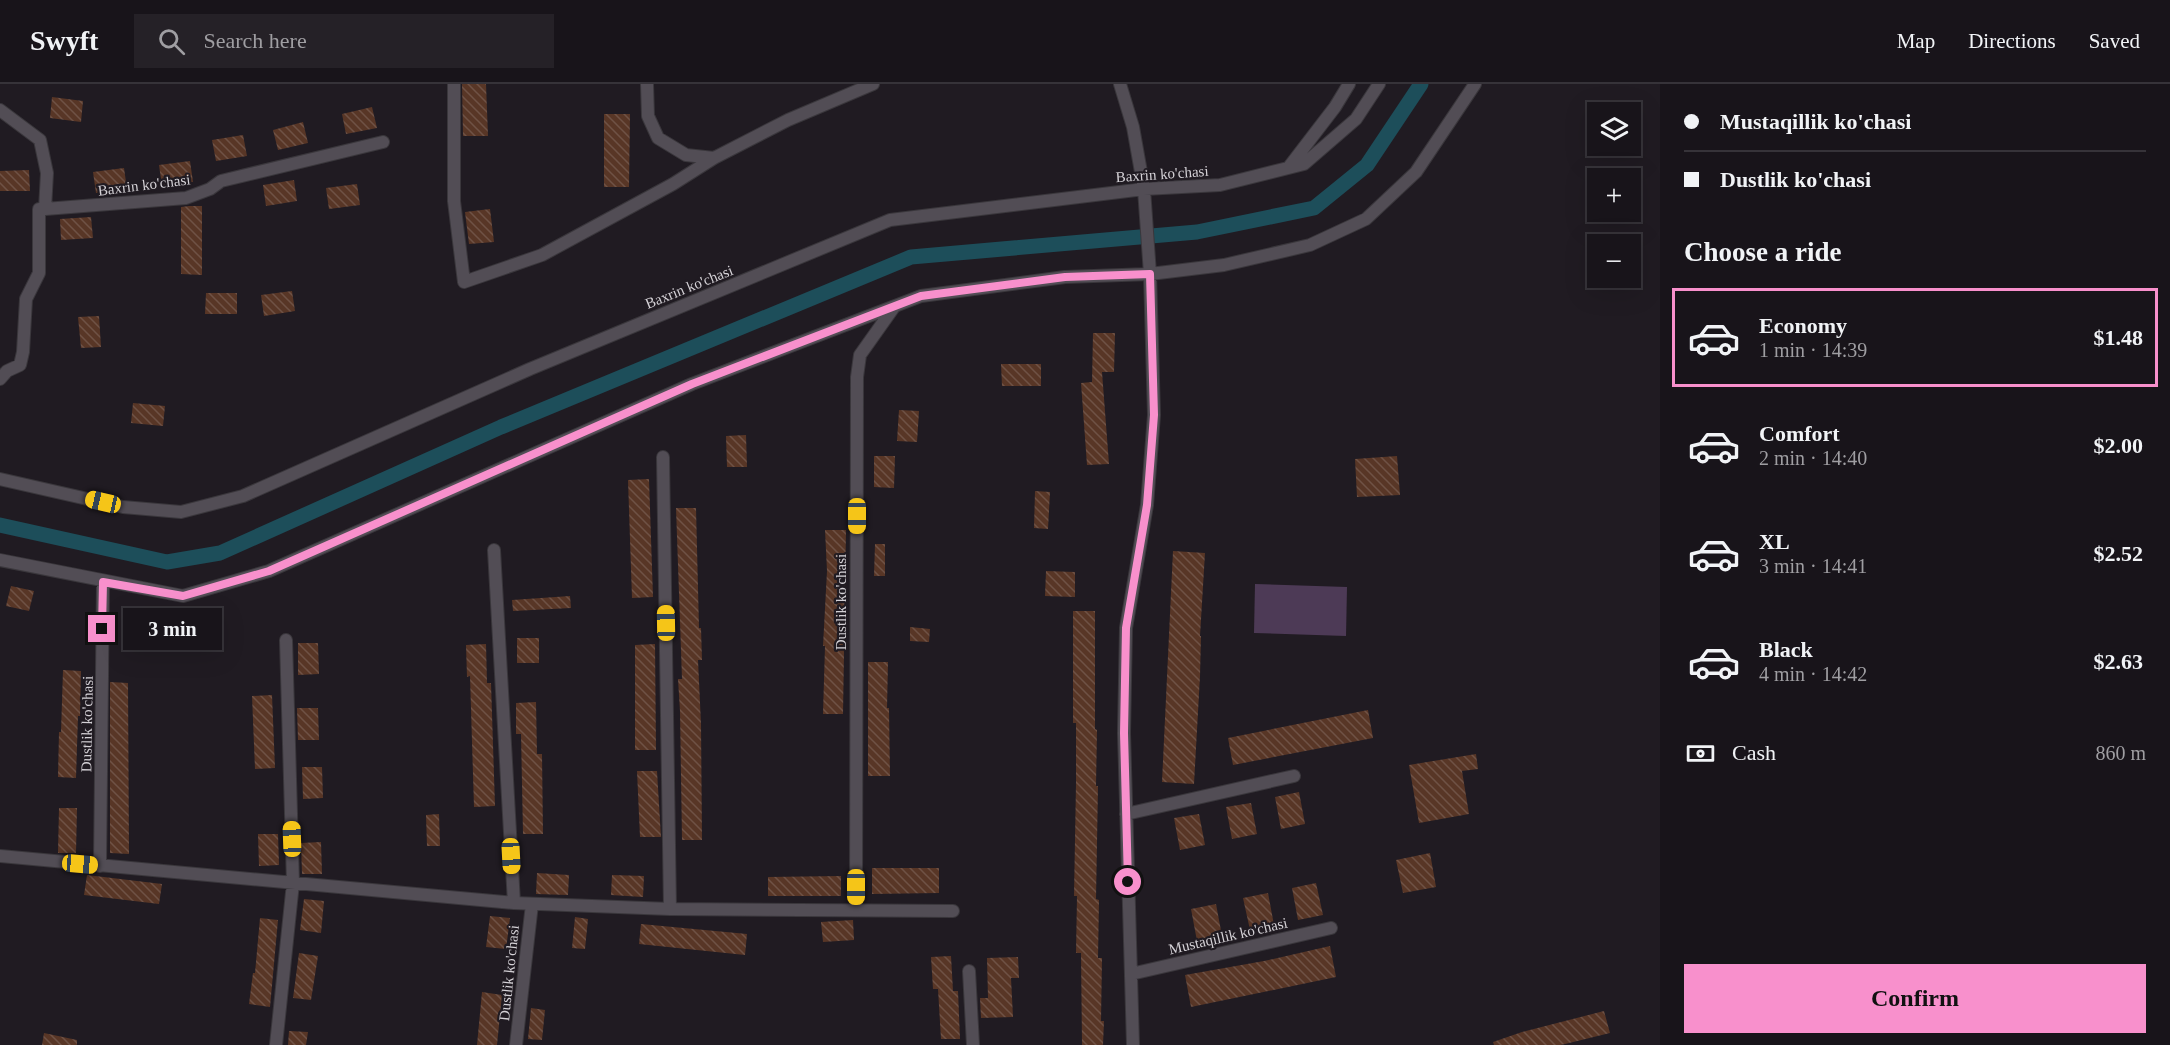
<!DOCTYPE html>
<html lang="en">
<head>
<meta charset="utf-8">
<style>
	body { margin:0; font-family:Georgia,serif; background:#252127; color:#f1f3f6; height:100vh; display:flex; flex-direction:column; font-size:22px; white-space:nowrap }
	* { box-sizing:border-box; margin:0 }
	p { font-size:20px; color:#9f9ea2 }
	.icon { flex:none; width:33px; height:33px; fill:none; stroke:currentColor; stroke-width:2; stroke-linecap:round; stroke-linejoin:round }
	.map { position:relative; flex:1; overflow:hidden }
	.sheet { display:flex; flex-direction:column; background:#18141a; width:510px }
	.sheet>* { flex:none }
	.guide { display:grid; align-content:center; height:132px; padding:0 24px; background:#18141a }
	.fabs { position:absolute; left:1587px; top:18px; display:grid; gap:12px }
	.fabs a { display:grid; place-items:center; width:54px; height:54px; border-radius:0px; background:#18141a; box-shadow:0 6px 24px #0002,0 0 0 2px #363339; font-size:30px }
	.end { position:absolute; width:27px; height:27px; margin:-14px; border:8px solid #f890cc; background:#111; box-shadow:0 0 0 3px #111 }
	.from { border-radius:50% }
	.bubble { position:absolute; height:42px; border-radius:0px; background:#18141a; box-shadow:0 6px 24px #0002,0 0 0 2px #363339; font-size:20px; font-weight:700; line-height:42px; text-align:center }
	.car { position:absolute; width:18px; height:36px; margin:-18px -9px; border-radius:8px; box-shadow:0 0 4px 2px #0007; background:linear-gradient(#f5c518 24%,#345 0 40%,#f5c518 0 76%,#345 0 86%,#f5c518 0) }
	.guide b { display:flex; align-items:center; gap:21px; height:57px; font-size:22px }
	.guide b+b { border-top:2px solid #363339 }
	.guide i { width:15px; height:15px; background:#f1f3f6 }
	ul { padding:0; list-style:none }
	li { display:flex; align-items:center; gap:18px; height:99px; margin:0 12px 9px; padding:0 12px; border:3px solid transparent; border-radius:0px }
	li div { flex:1 }
	li b { display:block; font-size:22px }
	li em { font-style:normal; font-weight:700 }
	li.active { border-color:#f890cc }
	li>.icon { width:54px; height:54px; stroke-width:1.5 }
	h2 { padding:0 24px; font-size:27px; line-height:72px }
	.pay { display:flex; align-items:center; gap:15px; height:66px; padding:0 24px; font-size:22px }
	.pay p { margin-inline-start:auto }
	.primary-button { display:flex; gap:12px; margin-top:auto; padding:12px 24px }
	.primary-button a { flex:1; height:69px; border-radius:0px; background:#f890cc; color:#111; font-size:24px; font-weight:700; line-height:69px; text-align:center }
	header { display:flex; align-items:center; gap:36px; box-sizing:border-box; height:84px; padding:0 30px; background:#18141a; border-bottom:2px solid #363339 }
	header strong { font-size:28px }
	nav { display:flex; gap:33px; margin-inline-start:auto; font-size:21px }
	.search { width:420px; height:54px; background:#252127; display:flex; align-items:center; gap:15px; box-sizing:border-box; padding:0 21px; border-radius:0px; color:#9f9ea2; font-size:22px }
	main { display:flex; flex:1; min-height:0 }
	.map>svg:first-child { display:block }
	.pitch { fill:#4d3a56 }
	.lines { fill:none; stroke-linecap:round; stroke-linejoin:round }
	.canal { stroke:#1d4e5a; stroke-width:15 }
	.building { fill:url(#building-back-hatch) }
	.minor-casing { stroke:#3a373c; stroke-width:14 }
	.minor { stroke:#524d55; stroke-width:12 }
	.route { stroke:#f890cc; stroke-width:8 }
	.labels { text-anchor:middle; stroke-width:4.5; stroke-linejoin:round; paint-order:stroke }
	.street-label { font-size:15px; fill:#d4d1d6; stroke:#201b22 }
</style>
</head>
<body>
<header>
<strong>Swyft</strong>
<div class="search"><svg class="icon" aria-label="search" viewBox="0 0 24 24"><circle cx="10" cy="10" r="6"/><path d="M15 15l6 6"/></svg>Search here</div>
<nav><a>Map</a><a>Directions</a><a>Saved</a></nav>
</header>
<main>
<div class="map">
<svg width="1660" height="961" viewBox="0 0 1660 961">
	<defs>
		<pattern id="building-back-hatch" width="6" height="6" patternUnits="userSpaceOnUse" patternTransform="scale(1.5)"><rect width="6" height="6" fill="#583626"/><path d="M-1 5l2 2M0 0l6 6M5-1l2 2" fill="none" stroke="#6f5245"/></pattern>
	</defs>
	<rect width="100%" height="100%" fill="#201b22"/>
	<path class="pitch" d="M 1255,500 L 1347,503 L 1346,552 L 1254,549 Z"/>
	<g class="lines">
		<path class="canal" d="M 0,441 L 167,478 L 220,469 L 501,343 L 911,173 L 1197,148 L 1314,124 L 1367,81 L 1421,0"/>
	</g>
	<path class="building" d="M 462,0 L 486,0 L 488,52 L 463,52 Z
		M 52,13 L 83,17 L 81,38 L 50,34 Z
		M 372,23 L 377,44 L 346,50 L 342,30 Z
		M 604,30 L 630,30 L 629,103 L 604,103 Z
		M 303,38 L 308,59 L 278,66 L 273,46 Z
		M 243,51 L 247,72 L 216,77 L 212,56 Z
		M 190,77 L 193,98 L 162,102 L 159,81 Z
		M 124,84 L 127,105 L 96,109 L 93,88 Z
		M 29,86 L 30,107 L 0,107 L 0,87 Z
		M 294,96 L 297,117 L 266,122 L 263,101 Z
		M 357,100 L 360,121 L 329,125 L 326,104 Z
		M 189,122 L 202,122 L 202,191 L 181,190 L 181,123 Z
		M 490,125 L 494,158 L 469,160 L 465,128 Z
		M 91,133 L 93,154 L 61,156 L 60,135 Z
		M 292,207 L 295,227 L 264,232 L 261,211 Z
		M 206,209 L 237,209 L 237,230 L 205,230 Z
		M 99,232 L 101,263 L 81,264 L 78,233 Z
		M 1093,249 L 1115,249 L 1114,288 L 1102,288 L 1109,380 L 1087,381 L 1081,299 L 1092,298 Z
		M 1001,280 L 1041,280 L 1041,302 L 1002,302 Z
		M 133,319 L 165,322 L 163,342 L 131,339 Z
		M 899,326 L 919,327 L 917,358 L 897,357 Z
		M 746,351 L 747,383 L 727,383 L 726,352 Z
		M 874,372 L 895,372 L 894,404 L 874,403 Z
		M 1397,372 L 1400,411 L 1357,413 L 1355,375 Z
		M 649,395 L 653,513 L 632,514 L 628,396 Z
		M 1035,407 L 1050,408 L 1048,445 L 1034,444 Z
		M 676,424 L 696,424 L 699,544 L 701,544 L 702,576 L 698,576 L 701,640 L 702,756 L 682,756 L 680,627 L 678,595 L 682,595 Z
		M 825,446 L 846,446 L 843,630 L 823,630 L 825,562 L 823,562 L 827,487 Z
		M 875,460 L 885,460 L 885,492 L 874,492 Z
		M 1173,467 L 1205,469 L 1200,552 L 1201,552 L 1200,592 L 1194,700 L 1162,698 Z
		M 1046,487 L 1075,488 L 1075,513 L 1045,512 Z
		M 11,502 L 34,507 L 29,527 L 6,522 Z
		M 570,512 L 571,524 L 513,527 L 512,516 Z
		M 1073,527 L 1095,527 L 1095,645 L 1097,646 L 1096,702 L 1098,702 L 1096,815 L 1099,816 L 1098,874 L 1102,874 L 1101,937 L 1104,937 L 1103,961 L 1082,961 L 1081,869 L 1076,869 L 1077,812 L 1074,812 L 1076,699 L 1076,639 L 1073,639 Z
		M 910,543 L 930,545 L 929,558 L 910,557 Z
		M 517,554 L 539,554 L 539,579 L 517,579 Z
		M 298,559 L 318,559 L 319,590 L 298,591 Z
		M 486,560 L 487,599 L 491,599 L 495,722 L 474,723 L 470,592 L 467,593 L 466,561 Z
		M 655,560 L 656,666 L 635,666 L 635,561 Z
		M 868,578 L 888,578 L 887,624 L 889,624 L 890,692 L 868,692 Z
		M 63,586 L 81,587 L 80,632 L 78,632 L 76,694 L 58,693 L 59,648 L 61,648 Z
		M 110,598 L 128,599 L 129,770 L 110,769 Z
		M 272,611 L 275,684 L 255,685 L 252,612 Z
		M 536,618 L 537,670 L 542,670 L 543,750 L 523,750 L 521,650 L 516,650 L 516,619 Z
		M 297,624 L 318,624 L 319,656 L 298,656 Z
		M 1368,626 L 1373,654 L 1233,681 L 1228,654 Z
		M 1476,670 L 1478,685 L 1462,687 L 1469,730 L 1419,739 L 1409,681 Z
		M 302,683 L 322,683 L 323,714 L 303,715 Z
		M 637,687 L 657,687 L 661,753 L 640,753 Z
		M 1299,708 L 1305,740 L 1281,745 L 1275,713 Z
		M 1251,719 L 1257,750 L 1232,755 L 1226,723 Z
		M 59,724 L 77,724 L 76,769 L 58,769 Z
		M 439,730 L 440,762 L 427,762 L 426,731 Z
		M 1199,730 L 1205,761 L 1180,766 L 1174,734 Z
		M 258,750 L 278,750 L 279,781 L 259,782 Z
		M 321,758 L 322,790 L 302,790 L 301,759 Z
		M 1430,769 L 1436,803 L 1403,809 L 1396,776 Z
		M 872,784 L 939,784 L 939,809 L 872,810 Z
		M 537,789 L 569,791 L 568,811 L 536,810 Z
		M 87,791 L 162,800 L 159,820 L 84,811 Z
		M 612,791 L 644,792 L 643,813 L 611,811 Z
		M 841,792 L 841,812 L 768,812 L 768,793 Z
		M 1316,799 L 1323,831 L 1298,836 L 1292,804 Z
		M 1268,809 L 1274,841 L 1250,846 L 1243,814 Z
		M 304,815 L 324,817 L 321,849 L 300,846 Z
		M 1216,820 L 1222,852 L 1197,857 L 1191,825 Z
		M 490,832 L 510,834 L 506,865 L 486,863 Z
		M 575,833 L 588,835 L 585,865 L 572,864 Z
		M 260,834 L 278,836 L 270,923 L 249,920 L 253,889 L 255,889 Z
		M 853,836 L 854,856 L 823,858 L 821,838 Z
		M 641,840 L 747,850 L 745,871 L 639,860 Z
		M 1330,862 L 1336,893 L 1191,923 L 1185,891 L 1264,877 Z
		M 299,869 L 318,872 L 311,916 L 293,914 Z
		M 951,872 L 953,907 L 958,907 L 960,955 L 941,955 L 938,905 L 933,905 L 931,873 Z
		M 1018,873 L 1019,894 L 1011,894 L 1013,933 L 981,934 L 980,914 L 988,914 L 987,874 Z
		M 482,908 L 502,911 L 497,961 L 477,961 Z
		M 531,924 L 545,926 L 542,956 L 528,955 Z
		M 1604,927 L 1610,949 L 1561,961 L 1494,961 L 1493,958 L 1522,948 Z
		M 289,947 L 308,948 L 306,961 L 288,961 Z
		M 44,949 L 77,956 L 77,961 L 42,961 Z"/>
	<g class="lines">
		<defs>
			<path id="minor" d="M 454,0 L 454,117 L 464,198 L 542,171 L 673,100 L 714,74 L 788,36 L 873,0
				M 647,0 L 648,32 L 658,54 L 686,71 L 714,74
				M 1120,0 L 1133,43 L 1144,105 L 1150,190 L 1154,331 L 1147,421 L 1126,544 L 1124,649 L 1133,961
				M 0,26 L 40,56 L 47,89 L 45,125 L 186,114 L 210,105 L 221,97 L 383,58
				M 1289,83 L 1335,23 L 1349,0
				M 0,295 L 7,287 L 20,281 L 23,268 L 26,215 L 39,189 L 39,125 L 45,125
				M 663,373 L 670,825
				M 0,395 L 123,423 L 181,428 L 243,412 L 530,285 L 890,136 L 1144,105 L 1220,101 L 1304,80 L 1356,35 L 1379,0
				M 494,466 L 514,819
				M 0,476 L 183,512 L 269,487 L 692,300 L 921,212 L 1065,193 L 1150,190 L 1224,181 L 1310,161 L 1366,135 L 1416,88 L 1475,0
				M 1126,730 L 1294,692
				M 0,772 L 514,819 L 670,825 L 953,827
				M 100,782 L 103,498
				M 856,826 L 857,293 L 860,271 L 894,223
				M 969,887 L 973,961
				M 1131,890 L 1331,844
				M 276,961 L 293,799 L 286,556
				M 516,961 L 532,820"/>
		</defs>
		<use href="#minor" class="minor-casing"/>
		<use href="#minor" class="minor"/>
	</g>
	<g class="lines">
		<path class="route" d="M 102,545 L 103,498 L 183,512 L 269,487 L 692,300 L 921,212 L 1065,193 L 1150,190 L 1154,331 L 1147,421 L 1126,544 L 1124,649 L 1128,798"/>
	</g>
	<g class="labels">
		<g class="street-label">
			<text transform="translate(1162 90) rotate(-4)" y="5">Baxrin ko'chasi</text>
			<text transform="translate(144 101) rotate(-7)" y="5">Baxrin ko'chasi</text>
			<text transform="translate(689 203) rotate(-22)" y="5">Baxrin ko'chasi</text>
			<text transform="translate(841 518) rotate(-90)" y="5">Dustlik ko'chasi</text>
			<text transform="translate(87 640) rotate(-89)" y="5">Dustlik ko'chasi</text>
			<text transform="translate(1228 852) rotate(-13)" y="5">Mustaqillik ko'chasi</text>
			<text transform="translate(509 889) rotate(-84)" y="5">Dustlik ko'chasi</text>
		</g>
	</g>
</svg>
<div class="fabs">
<a><svg class="icon" aria-label="layers" viewBox="0 0 24 24"><path d="M12 4l9 5-9 5-9-5zM3 14l9 5 9-5"/></svg></a>
<a>+</a>
<a>−</a>
</div>
<i class="end from" style="left:1128px;top:798px"></i>
<i class="end" style="left:102px;top:545px"></i>
<div class="bubble" style="left:123px;top:524px;width:99px">3 min</div>
<i class="car" style="left:103px;top:418px;rotate:283deg"></i>
<i class="car" style="left:857px;top:432px;rotate:180deg"></i>
<i class="car" style="left:666px;top:539px;rotate:359deg"></i>
<i class="car" style="left:292px;top:755px;rotate:358deg"></i>
<i class="car" style="left:511px;top:772px;rotate:177deg"></i>
<i class="car" style="left:80px;top:780px;rotate:95deg"></i>
<i class="car" style="left:856px;top:803px;rotate:180deg"></i>
</div>
<section class="sheet">
<div class="guide">
<b><i class="from"></i>Mustaqillik ko'chasi</b>
<b><i></i>Dustlik ko'chasi</b>
</div>
<h2>Choose a ride</h2>
<ul>
<li class="active"><svg class="icon" aria-label="car" viewBox="0 0 24 24"><path d="M5 17H2v-5l4-1 3-4h7l3 4 3 1v5h-3M9 17h6M6 11h13"/><circle cx="7" cy="17" r="2"/><circle cx="17" cy="17" r="2"/></svg><div><b>Economy</b><p>1 min · 14:39</p></div><em>$1.48</em></li>
<li><svg class="icon" aria-label="car" viewBox="0 0 24 24"><path d="M5 17H2v-5l4-1 3-4h7l3 4 3 1v5h-3M9 17h6M6 11h13"/><circle cx="7" cy="17" r="2"/><circle cx="17" cy="17" r="2"/></svg><div><b>Comfort</b><p>2 min · 14:40</p></div><em>$2.00</em></li>
<li><svg class="icon" aria-label="car" viewBox="0 0 24 24"><path d="M5 17H2v-5l4-1 3-4h7l3 4 3 1v5h-3M9 17h6M6 11h13"/><circle cx="7" cy="17" r="2"/><circle cx="17" cy="17" r="2"/></svg><div><b>XL</b><p>3 min · 14:41</p></div><em>$2.52</em></li>
<li><svg class="icon" aria-label="car" viewBox="0 0 24 24"><path d="M5 17H2v-5l4-1 3-4h7l3 4 3 1v5h-3M9 17h6M6 11h13"/><circle cx="7" cy="17" r="2"/><circle cx="17" cy="17" r="2"/></svg><div><b>Black</b><p>4 min · 14:42</p></div><em>$2.63</em></li>
</ul>
<div class="pay"><svg class="icon" aria-label="cash" viewBox="0 0 24 24"><path d="M3 7h18v10H3z"/><circle cx="12" cy="12" r="2"/></svg>Cash<p>860 m</p></div>
<div class="primary-button"><a>Confirm</a></div>
</section>
</main>
</body>
</html>
